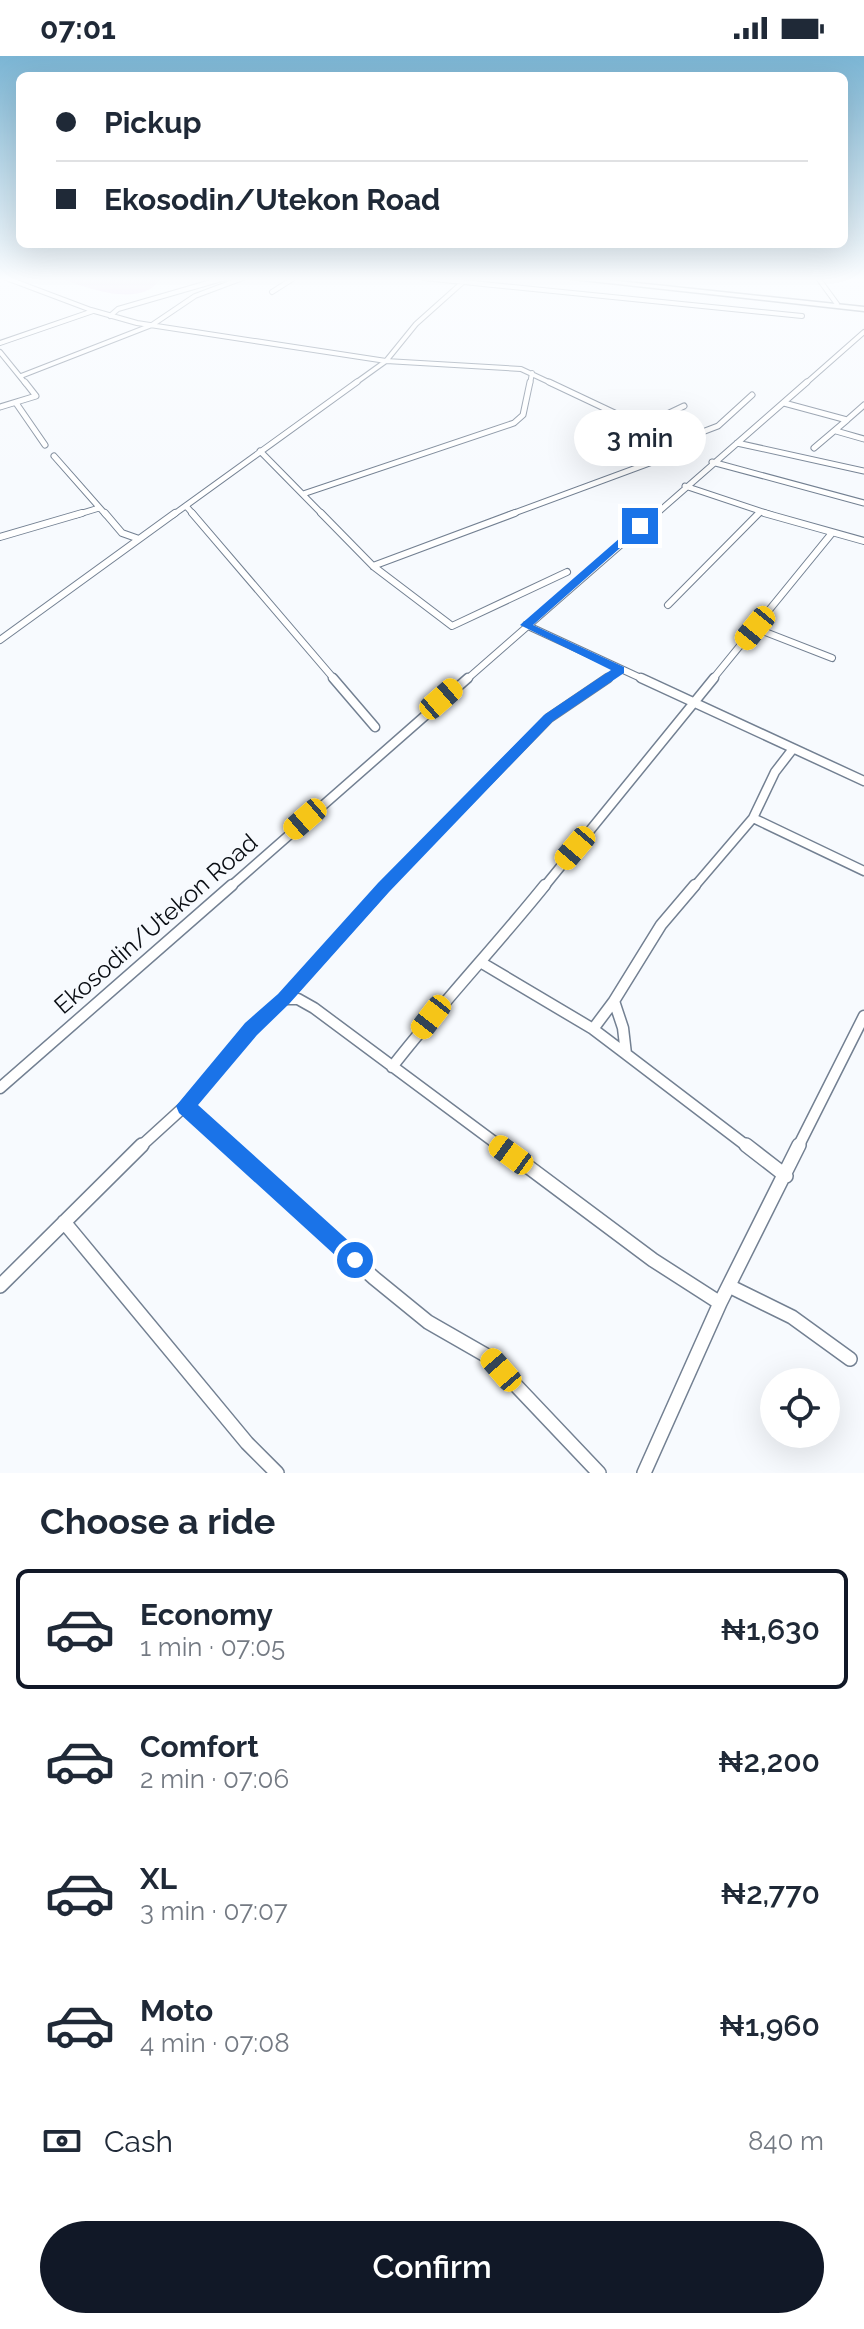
<!DOCTYPE html>
<html lang="en">
<head>
<meta charset="utf-8">
<style>
	body { margin:0; font-family:Raleway,sans-serif; background:#f2f2f3; color:#1f2937; height:100vh; display:flex; flex-direction:column; font-size:30px; white-space:nowrap }
	* { box-sizing:border-box; margin:0 }
	p { font-size:26px; color:#747a83 }
	.icon { flex:none; width:44px; height:44px; fill:none; stroke:currentColor; stroke-width:2; stroke-linecap:round; stroke-linejoin:round }
	.map { position:relative; height:1417px; overflow:hidden }
	.sheet { display:flex; flex-direction:column; background:#fff; flex:1 }
	.sheet>* { flex:none }
	.hud { position:absolute; left:16px; top:16px; width:832px; height:176px; border-radius:12px; box-shadow:0 8px 32px #0002; display:grid; align-content:center; height:176px; padding:0 40px; background:#fff }
	.fabs { position:absolute; left:760px; top:1312px; display:grid; gap:16px }
	.fabs a { display:grid; place-items:center; width:80px; height:80px; border-radius:50%; background:#fff; box-shadow:0 8px 32px #0002; font-size:40px }
	.end { position:absolute; width:36px; height:36px; margin:-18px; border:10px solid #1a73e8; background:#fff; box-shadow:0 0 0 4px #fff }
	.from { border-radius:50% }
	.bubble { position:absolute; height:56px; border-radius:28px; background:#fff; box-shadow:0 8px 32px #0002; font-size:26px; font-weight:600; line-height:56px; text-align:center }
	.car { position:absolute; width:24px; height:48px; margin:-24px -12px; border-radius:10px; box-shadow:0 0 6px 2px #0007; background:linear-gradient(#f5c518 24%,#345 0 40%,#f5c518 0 76%,#345 0 86%,#f5c518 0) }
	.hud b { display:flex; align-items:center; gap:28px; height:76px; font-size:30px }
	.hud b+b { border-top:2px solid #e0e1e3 }
	.hud i { width:20px; height:20px; background:#1f2937 }
	ul { padding:0; list-style:none }
	li { display:flex; align-items:center; gap:24px; height:120px; margin:0 16px 12px; padding:0 24px; border:4px solid transparent; border-radius:12px }
	li div { flex:1 }
	li b { display:block; font-size:30px }
	li em { font-style:normal; font-weight:600 }
	li.selected { border-color:#111827 }
	li>.icon { width:72px; height:72px; stroke-width:1.5 }
	h2 { padding:0 40px; font-size:36px; line-height:96px }
	.pay { display:flex; align-items:center; gap:20px; height:88px; padding:0 40px; font-size:30px }
	.pay p { margin-inline-start:auto }
	.primary-button { display:flex; gap:16px; margin-top:auto; padding:16px 40px }
	.primary-button a { flex:1; height:92px; border-radius:48px; background:#111827; color:#fff; font-size:32px; font-weight:600; line-height:92px; text-align:center }
	.status { display:flex; justify-content:space-between; align-items:center; height:56px; padding:0 40px; background:#fff; direction:ltr }
	.status svg { height:22px; fill:currentColor }
	.map>svg:first-child { display:block }
	.green { fill:#e4c8f0 }
	.lines { fill:none; stroke-linecap:round; stroke-linejoin:round }
	.minor-far5-casing { stroke:#738092; stroke-width:6 }
	.minor-far4-casing { stroke:#738092; stroke-width:7 }
	.minor-far3-casing { stroke:#738092; stroke-width:8 }
	.minor-far2-casing { stroke:#738092; stroke-width:11 }
	.minor-far1-casing { stroke:#738092; stroke-width:13 }
	.minor-casing { stroke:#738092; stroke-width:16 }
	.trunk-casing { stroke:#738092; stroke-width:3 }
	.minor-far5 { stroke:#fff; stroke-width:4 }
	.minor-far4 { stroke:#fff; stroke-width:5 }
	.minor-far3 { stroke:#fff; stroke-width:6 }
	.minor-far2 { stroke:#fff; stroke-width:8 }
	.minor-far1 { stroke:#fff; stroke-width:10 }
	.minor { stroke:#fff; stroke-width:13 }
	.trunk { fill:#fff; fill-rule:evenodd }
	.route { fill:#1a73e8 }
	.labels { text-anchor:middle; stroke-width:8; stroke-linejoin:round; paint-order:stroke }
	.street-label { font-size:24px; fill:#090d13; stroke:#f7fafe }
</style>
</head>
<body>
<div class="status"><b>07:01</b><svg viewBox="0 0 49 12"><path d="M0 12V9h3v3zM5 12V6h3v6zM10 12V3h3v9zM15 12V0h3v12zM26 1h20v11H26zM47 4h2v5h-2z"/></svg></div>
<div class="map">
<svg width="864" height="1417" viewBox="0 0 864 1417">
	<rect width="100%" height="100%" fill="#f7fafe"/>
	<path class="green" d="M 59,222 L 161,222 C 142,254 85,231 59,222 Z"/>
	<g class="lines">
		<defs>
			<path id="minor-far5" d="M 6,222 L 91,254 L 137,267 L 386,305 L 521,313 L 553,328
				M 424,222 L 802,260
				M 818,222 L 837,248
				M 272,236 L 294,222
				M 110,260 L 118,253 L 225,222
				M 0,287 L 93,255
				M 0,296 L 26,328
				M 21,320 L 152,269 L 195,240 L 243,222
				M 354,328 L 386,305 L 416,268 L 463,226
				M 530,328 L 532,317
				M 805,328 L 864,276"/>
			<path id="minor-far4" d="M 549,326 L 676,386 L 718,370 L 752,339
				M 16,347 L 45,389
				M 784,347 L 847,364 L 814,392
				M 0,351 L 36,340 L 25,326
				M 847,364 L 864,349
				M 642,370 L 684,350
				M 836,375 L 864,383
				M 737,387 L 864,415
				M 260,395 L 323,459
				M 54,400 L 106,459
				M 712,406 L 864,447
				M 685,430 L 772,459
				M 303,438 L 514,367 L 523,359 L 530,326
				M 186,450 L 194,459
				M 76,459 L 99,452
				M 173,459 L 357,326
				M 509,459 L 674,398 L 681,390 L 676,386
				M 655,459 L 807,326
				M 757,459 L 760,456"/>
			<path id="minor-far3" d="M 105,457 L 122,477 L 139,483
				M 192,457 L 335,624
				M 321,457 L 373,510 L 452,570 L 567,516
				M 764,457 L 864,485
				M 0,481 L 82,457
				M 373,510 L 515,457
				M 668,549 L 759,457
				M 526,569 L 645,624
				M 755,572 L 832,602
				M 0,584 L 175,457
				M 466,624 L 657,457
				M 605,624 L 620,614
				M 712,624 L 832,477"/>
			<path id="minor-far2" d="M 333,622 L 375,671
				M 641,622 L 864,725
				M 753,762 L 864,815
				M 230,831 L 468,622
				M 384,831 L 549,662 L 608,622
				M 544,831 L 714,622
				M 694,831 L 753,762 L 775,716 L 792,694"/>
			<path id="minor-far1" d="M 695,829 L 661,869 L 614,945 L 623,972 L 626,998 L 748,1091
				M 482,907 L 593,973 L 626,998
				M 284,943 L 298,943 L 314,952 L 501,1091
				M 593,973 L 614,945
				M 392,1011 C 441,948 495,891 545,829
				M 0,1032 L 232,829
				M 185,1050 L 230,1091
				M 140,1091 L 185,1050 L 251,973 L 284,943 L 386,829
				M 798,1091 L 864,960"/>
			<path id="minor" d="M 228,1089 L 374,1222 L 428,1266 L 489,1301 L 599,1417
				M 499,1089 L 653,1204 L 720,1247
				M 746,1089 L 786,1120
				M 64,1166 L 247,1387 L 277,1417
				M 0,1230 L 142,1089
				M 729,1230 L 792,1261 L 850,1303
				M 644,1417 L 720,1247 L 799,1089"/>
			<path id="trunk" d="M 563,222 L 589,222 L 864,251 L 864,255 Z"/>
		</defs>
		<use href="#minor-far5" class="minor-far5-casing"/>
		<use href="#minor-far4" class="minor-far4-casing"/>
		<use href="#minor-far3" class="minor-far3-casing"/>
		<use href="#minor-far2" class="minor-far2-casing"/>
		<use href="#minor-far1" class="minor-far1-casing"/>
		<use href="#minor" class="minor-casing"/>
		<use href="#trunk" class="trunk-casing"/>
		<use href="#minor-far5" class="minor-far5"/>
		<use href="#minor-far4" class="minor-far4"/>
		<use href="#minor-far3" class="minor-far3"/>
		<use href="#minor-far2" class="minor-far2"/>
		<use href="#minor-far1" class="minor-far1"/>
		<use href="#minor" class="minor"/>
		<use href="#trunk" class="trunk"/>
	</g>
	<linearGradient id="sky" x2="0" y2="1"><stop stop-color="#7bb5d4"/><stop offset="0.53" stop-color="#fbfdff"/><stop offset="1" stop-color="#fbfdff" stop-opacity="0"/></linearGradient>
	<rect width="864" height="421" fill="url(#sky)"/>
	<path class="route" d="M 636,468 L 645,470 L 533,569 L 624,611 L 624,617 L 553,665 L 389,836 L 289,948 L 257,979 L 198,1049 L 362,1197 L 365,1204 L 362,1211 L 355,1214 L 348,1211 L 179,1057 L 176,1050 L 245,967 L 278,938 L 378,827 L 544,659 L 611,614 L 520,569 Z"/>
	<g class="labels">
		<g class="street-label">
			<text transform="translate(156 868) rotate(-41)" y="8">Ekosodin/Utekon Road</text>
		</g>
	</g>
</svg>
<div class="fabs">
<a><svg class="icon" aria-label="locate" viewBox="0 0 24 24"><circle cx="12" cy="12" r="6"/><path d="M12 2v4M12 18v4M2 12h4M18 12h4"/></svg></a>
</div>
<i class="end from" style="left:355px;top:1204px"></i>
<i class="end" style="left:640px;top:470px"></i>
<div class="bubble" style="left:574px;top:354px;width:132px">3 min</div>
<i class="car" style="left:755px;top:572px;rotate:219deg"></i>
<i class="car" style="left:441px;top:643px;rotate:49deg"></i>
<i class="car" style="left:305px;top:763px;rotate:229deg"></i>
<i class="car" style="left:575px;top:792px;rotate:220deg"></i>
<i class="car" style="left:431px;top:961px;rotate:218deg"></i>
<i class="car" style="left:511px;top:1099px;rotate:306deg"></i>
<i class="car" style="left:501px;top:1314px;rotate:319deg"></i>
<div class="hud">
<b><i class="from"></i>Pickup</b>
<b><i></i>Ekosodin/Utekon Road</b>
</div>
</div>
<section class="sheet">
<h2>Choose a ride</h2>
<ul>
<li class="selected"><svg class="icon" aria-label="car" viewBox="0 0 24 24"><path d="M5 17H2v-5l4-1 3-4h7l3 4 3 1v5h-3M9 17h6M6 11h13"/><circle cx="7" cy="17" r="2"/><circle cx="17" cy="17" r="2"/></svg><div><b>Economy</b><p>1 min · 07:05</p></div><em>₦1,630</em></li>
<li><svg class="icon" aria-label="car" viewBox="0 0 24 24"><path d="M5 17H2v-5l4-1 3-4h7l3 4 3 1v5h-3M9 17h6M6 11h13"/><circle cx="7" cy="17" r="2"/><circle cx="17" cy="17" r="2"/></svg><div><b>Comfort</b><p>2 min · 07:06</p></div><em>₦2,200</em></li>
<li><svg class="icon" aria-label="car" viewBox="0 0 24 24"><path d="M5 17H2v-5l4-1 3-4h7l3 4 3 1v5h-3M9 17h6M6 11h13"/><circle cx="7" cy="17" r="2"/><circle cx="17" cy="17" r="2"/></svg><div><b>XL</b><p>3 min · 07:07</p></div><em>₦2,770</em></li>
<li><svg class="icon" aria-label="car" viewBox="0 0 24 24"><path d="M5 17H2v-5l4-1 3-4h7l3 4 3 1v5h-3M9 17h6M6 11h13"/><circle cx="7" cy="17" r="2"/><circle cx="17" cy="17" r="2"/></svg><div><b>Moto</b><p>4 min · 07:08</p></div><em>₦1,960</em></li>
</ul>
<div class="pay"><svg class="icon" aria-label="cash" viewBox="0 0 24 24"><path d="M3 7h18v10H3z"/><circle cx="12" cy="12" r="2"/></svg>Cash<p>840 m</p></div>
<div class="primary-button"><a>Confirm</a></div>
</section>
</body>
</html>
